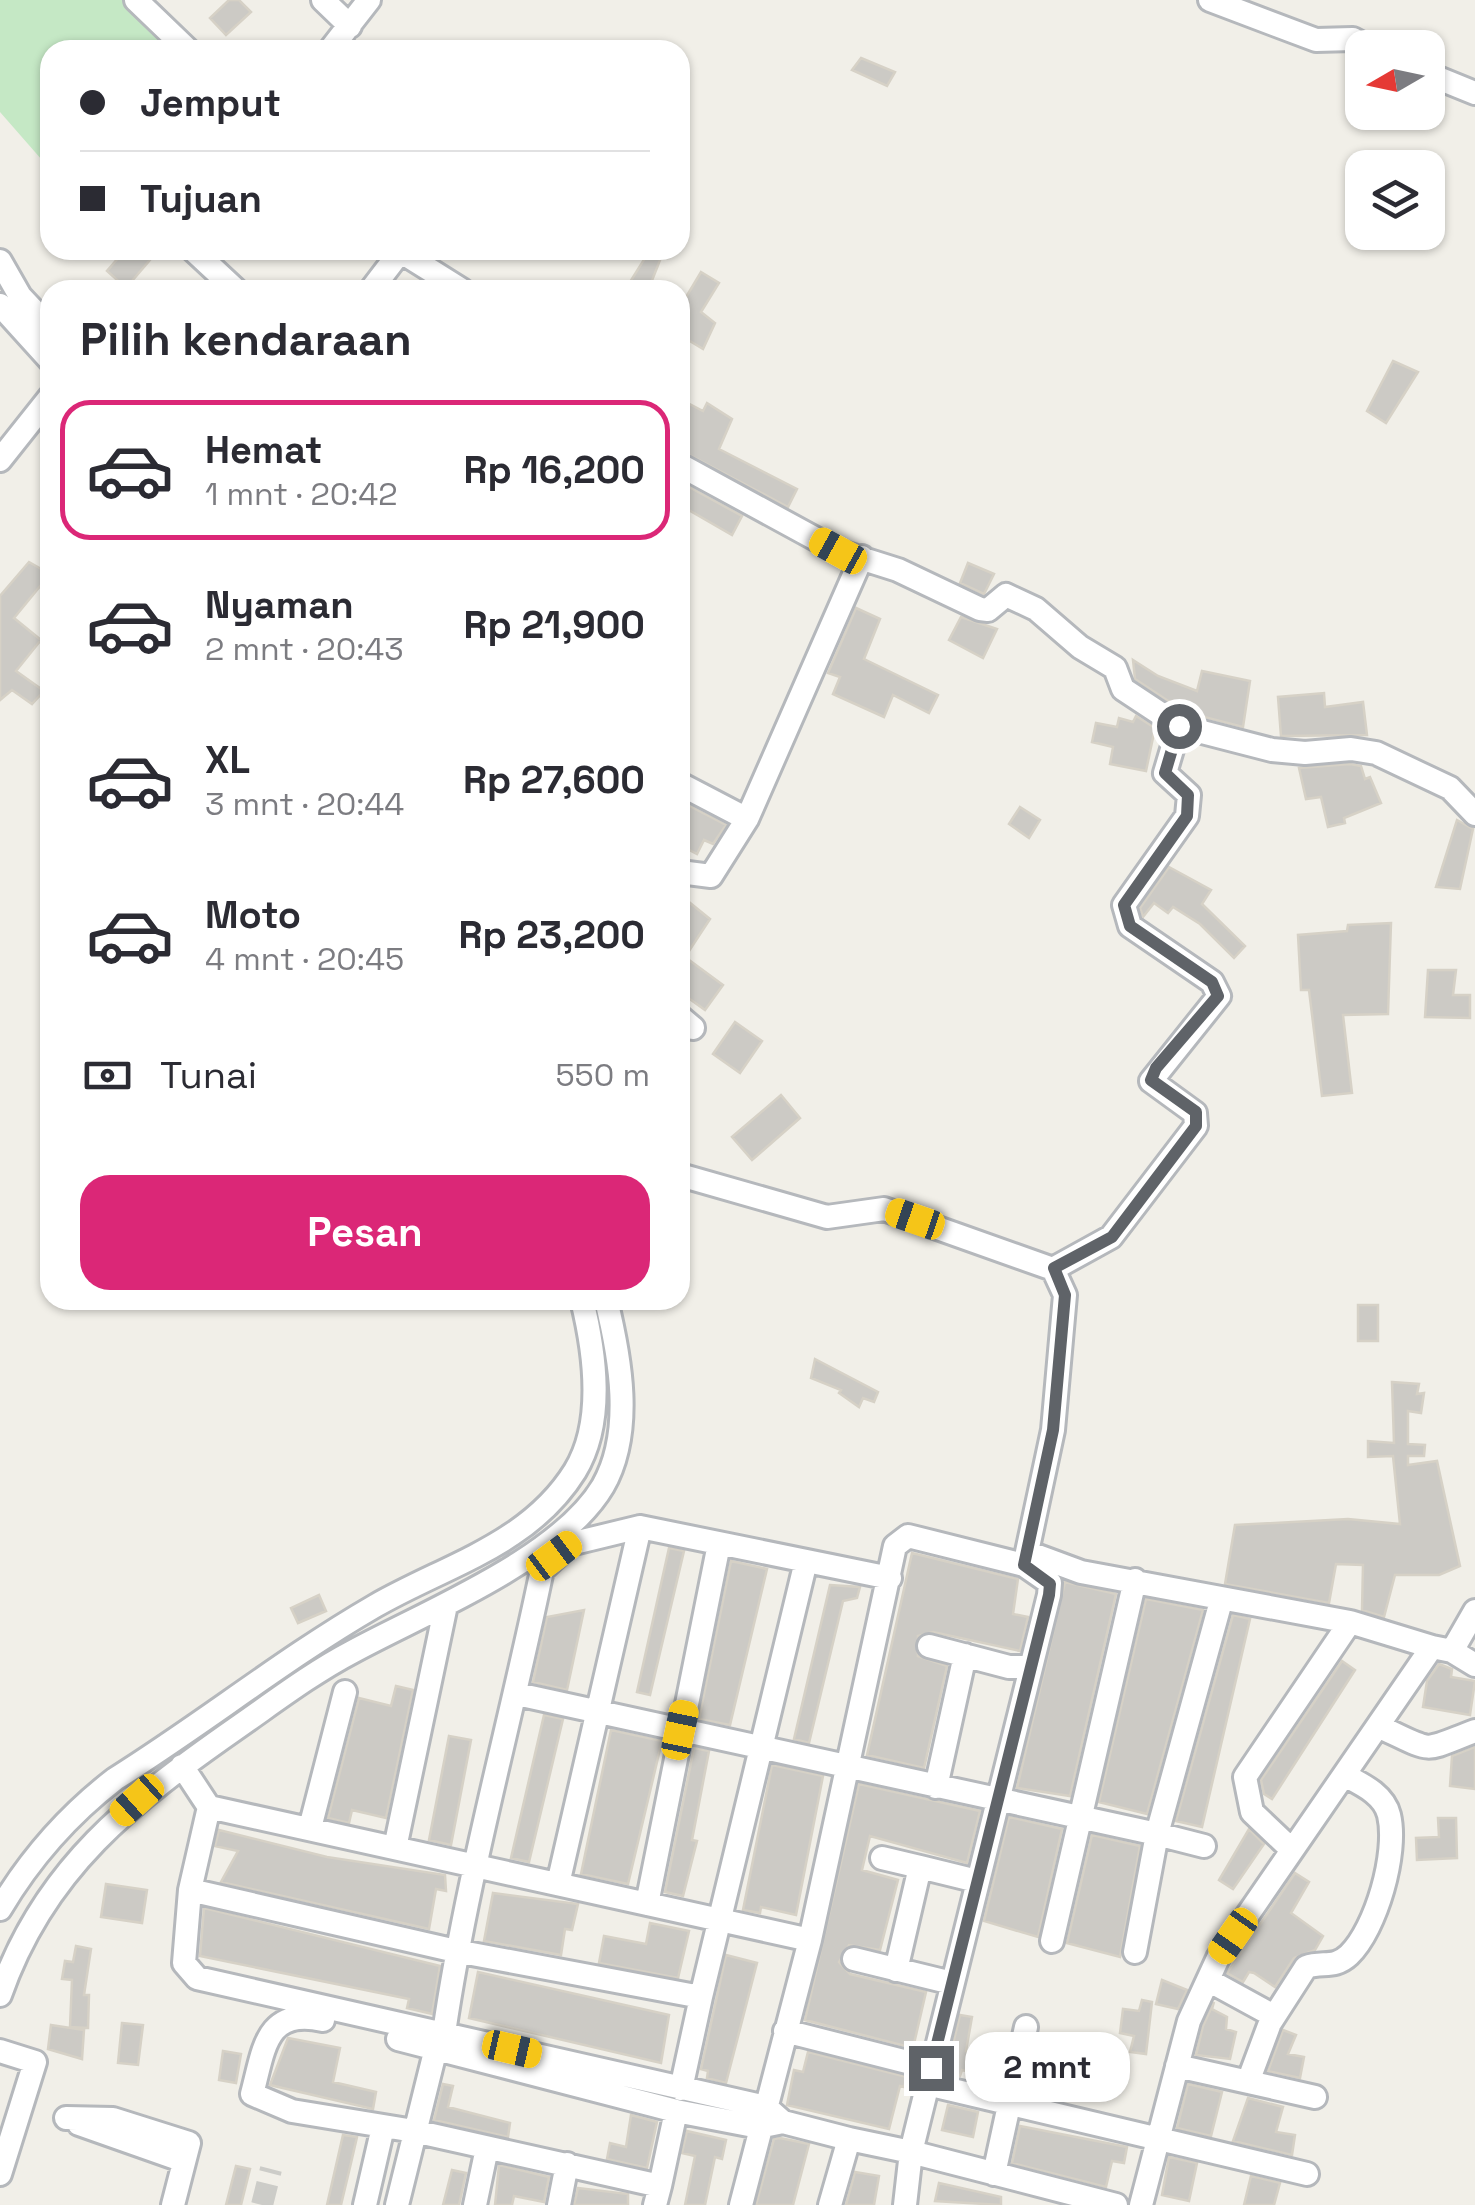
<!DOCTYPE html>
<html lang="id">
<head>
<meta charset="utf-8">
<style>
	body { margin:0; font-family:"Space Grotesk",sans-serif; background:#f2f2f3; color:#2b2b33; height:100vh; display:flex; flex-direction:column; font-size:38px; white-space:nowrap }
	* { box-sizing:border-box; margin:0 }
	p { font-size:32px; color:#7c7c81 }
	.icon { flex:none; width:55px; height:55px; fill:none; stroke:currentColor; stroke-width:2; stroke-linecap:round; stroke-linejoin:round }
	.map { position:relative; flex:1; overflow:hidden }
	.side { position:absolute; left:40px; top:280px; width:650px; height:1030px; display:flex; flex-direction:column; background:#fff; border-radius:30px; box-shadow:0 2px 8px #0004 }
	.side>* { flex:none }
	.hud { position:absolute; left:40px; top:40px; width:650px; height:220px; border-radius:30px; box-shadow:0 2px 8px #0004; display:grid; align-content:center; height:220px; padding:0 40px; background:#fff }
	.needle { width:65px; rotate:261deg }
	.controls { position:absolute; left:1345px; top:30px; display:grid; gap:20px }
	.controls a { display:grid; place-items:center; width:100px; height:100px; border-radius:20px; background:#fff; box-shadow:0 2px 8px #0004; font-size:50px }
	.end { position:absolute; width:45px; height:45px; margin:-22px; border:12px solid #5f6368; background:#fff; box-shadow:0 0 0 5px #fff }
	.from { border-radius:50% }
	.bubble { position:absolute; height:70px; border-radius:30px; background:#fff; box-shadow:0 2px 8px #0004; font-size:32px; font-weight:600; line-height:70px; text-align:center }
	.car { position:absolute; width:30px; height:60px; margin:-30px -15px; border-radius:12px; box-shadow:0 0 8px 2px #0007; background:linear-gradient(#f5c518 24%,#345 0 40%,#f5c518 0 76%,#345 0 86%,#f5c518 0) }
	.hud b { display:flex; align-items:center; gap:35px; height:95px; font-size:38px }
	.hud b+b { border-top:2px solid #e1e1e2 }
	.hud i { width:25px; height:25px; background:#2b2b33 }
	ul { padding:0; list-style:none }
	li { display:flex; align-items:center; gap:30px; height:140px; margin:0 20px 15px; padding:0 20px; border:5px solid transparent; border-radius:30px }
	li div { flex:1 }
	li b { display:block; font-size:38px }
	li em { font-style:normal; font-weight:600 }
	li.current { border-color:#db2777 }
	li>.icon { width:90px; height:90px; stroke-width:1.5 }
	h2 { padding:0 40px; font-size:45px; line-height:120px }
	.pay { display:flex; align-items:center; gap:25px; height:110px; padding:0 40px; font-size:38px }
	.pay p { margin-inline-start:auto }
	.cta { display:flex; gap:20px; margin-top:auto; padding:20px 40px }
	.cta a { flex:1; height:115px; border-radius:30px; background:#db2777; color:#fff; font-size:40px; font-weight:600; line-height:115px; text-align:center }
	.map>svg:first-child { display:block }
	.green { fill:#c5e8c5 }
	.building { fill:#cccac5; stroke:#d6d1c6; stroke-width:2.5 }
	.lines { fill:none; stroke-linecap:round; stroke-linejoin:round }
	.minor-tunnel { stroke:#ccccc8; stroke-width:22; stroke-dasharray:22 11; stroke-linecap:butt }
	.minor-casing { stroke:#b5b8bc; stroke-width:28 }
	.minor { stroke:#fff; stroke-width:22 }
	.route { stroke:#5f6368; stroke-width:12 }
</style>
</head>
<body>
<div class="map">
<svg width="1475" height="2205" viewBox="0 0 1475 2205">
	<rect width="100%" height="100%" fill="#f1efe8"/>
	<path class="green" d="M 0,0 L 131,0 L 166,35 L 155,50 L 50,50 L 49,168 L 0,112 Z"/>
	<path class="building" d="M 229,0 L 239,0 L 251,12 L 226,35 L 210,18 Z
		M 861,58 L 895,72 L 887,86 L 852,70 Z
		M 125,250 L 137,250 L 150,260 L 126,288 L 107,271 Z
		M 650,250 L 664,250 L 651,283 L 662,290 L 625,290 Z
		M 701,272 L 719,283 L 701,312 L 715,323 L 703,349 L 680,335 L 680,307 Z
		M 1393,361 L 1418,372 L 1386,423 L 1367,411 Z
		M 680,399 L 703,411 L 707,403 L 732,419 L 719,449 L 797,489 L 788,507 L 680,450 Z
		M 680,482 L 742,516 L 732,535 L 680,505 Z
		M 29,562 L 50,574 L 14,618 L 41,640 L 16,671 L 44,691 L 32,704 L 12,690 L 0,700 L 0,596 Z
		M 968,563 L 994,574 L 984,594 L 960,583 Z
		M 856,608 L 880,619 L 864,659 L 938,695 L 929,713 L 893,695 L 884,717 L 833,694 L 840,677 L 828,673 Z
		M 961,617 L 997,629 L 983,658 L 949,640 Z
		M 1133,660 L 1158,676 L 1197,691 L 1202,671 L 1250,681 L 1243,727 L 1185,712 L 1135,679 Z
		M 1324,693 L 1325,707 L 1363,702 L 1367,735 L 1281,736 L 1278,697 Z
		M 1136,716 L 1155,728 L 1146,771 L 1110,764 L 1113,747 L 1092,742 L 1096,723 L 1117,727 L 1119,718 L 1133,722 Z
		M 1350,764 L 1361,766 L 1365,779 L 1370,777 L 1381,803 L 1344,818 L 1345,823 L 1328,827 L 1321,797 L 1306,799 L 1299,768 Z
		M 680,801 L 726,825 L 713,844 L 704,840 L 697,854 L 680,845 Z
		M 1020,807 L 1040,820 L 1029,838 L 1009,824 Z
		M 1457,820 L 1473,829 L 1460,889 L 1436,887 Z
		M 1169,867 L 1211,890 L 1202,904 L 1245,946 L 1234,958 L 1200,924 L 1173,907 L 1168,913 L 1154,903 L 1143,917 L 1140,908 Z
		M 689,902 L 710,919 L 685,957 L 723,985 L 705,1010 L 680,992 L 680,915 Z
		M 1391,923 L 1388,1014 L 1343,1015 L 1352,1093 L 1322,1096 L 1309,990 L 1301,990 L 1298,935 L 1347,931 L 1348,925 Z
		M 1428,970 L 1456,970 L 1453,995 L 1470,995 L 1470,1018 L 1425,1017 Z
		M 735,1022 L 762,1041 L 740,1073 L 713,1054 Z
		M 781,1095 L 800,1118 L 752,1160 L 732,1137 Z
		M 1358,1305 L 1378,1305 L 1378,1341 L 1358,1341 Z
		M 815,1359 L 878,1392 L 874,1402 L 863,1398 L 859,1407 L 839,1393 L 841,1390 L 811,1378 Z
		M 1392,1382 L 1419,1384 L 1417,1394 L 1424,1393 L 1421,1413 L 1408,1411 L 1408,1444 L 1425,1445 L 1424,1456 L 1408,1456 L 1408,1465 L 1437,1461 L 1460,1566 L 1439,1575 L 1395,1575 L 1384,1617 L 1362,1610 L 1363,1565 L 1336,1564 L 1329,1603 L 1225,1584 L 1235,1525 L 1348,1519 L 1400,1524 L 1393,1456 L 1368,1457 L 1368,1441 L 1394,1443 Z
		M 669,1548 L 684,1551 L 650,1695 L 637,1692 Z
		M 912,1553 L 1018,1579 L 1013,1614 L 1028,1617 L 1020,1651 L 933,1632 L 918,1636 L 918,1656 L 947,1666 L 924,1768 L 867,1755 Z
		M 731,1561 L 767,1569 L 730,1725 L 699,1719 Z
		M 1065,1582 L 1116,1594 L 1070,1796 L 1017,1788 Z
		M 830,1585 L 860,1587 L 857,1598 L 843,1601 L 809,1743 L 794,1739 Z
		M 319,1595 L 326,1611 L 298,1623 L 291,1608 Z
		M 1146,1599 L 1203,1610 L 1147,1814 L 1099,1802 Z
		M 584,1610 L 567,1690 L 533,1682 L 547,1617 Z
		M 1233,1615 L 1250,1619 L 1202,1827 L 1176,1821 Z
		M 1342,1661 L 1355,1670 L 1272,1799 L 1264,1794 L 1261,1780 Z
		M 1439,1664 L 1452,1669 L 1451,1677 L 1475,1681 L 1470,1715 L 1423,1707 L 1427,1681 Z
		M 396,1686 L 413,1690 L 386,1818 L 352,1810 L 349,1823 L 328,1818 L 359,1698 L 391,1706 Z
		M 544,1715 L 563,1719 L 529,1862 L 511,1858 Z
		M 611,1730 L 662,1741 L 628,1884 L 581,1874 Z
		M 449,1736 L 471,1740 L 451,1845 L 429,1840 Z
		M 1475,1747 L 1475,1789 L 1450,1786 L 1452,1756 Z
		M 694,1748 L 709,1751 L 692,1840 L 697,1841 L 683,1896 L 665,1892 Z
		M 772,1765 L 823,1776 L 796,1915 L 761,1907 L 760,1913 L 743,1910 Z
		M 859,1784 L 980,1811 L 967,1863 L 870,1836 L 862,1870 L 898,1880 L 880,1950 L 849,1945 L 839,1962 L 850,1974 L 926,1992 L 913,2048 L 805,2020 Z
		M 1009,1817 L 1062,1829 L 1038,1937 L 984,1921 Z
		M 1438,1818 L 1456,1818 L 1457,1858 L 1417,1860 L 1416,1838 L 1439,1837 Z
		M 1249,1829 L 1264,1844 L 1233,1889 L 1219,1880 Z
		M 219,1830 L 327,1857 L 445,1875 L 446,1891 L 436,1889 L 429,1929 L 221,1882 L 238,1851 L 215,1846 Z
		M 1092,1835 L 1140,1846 L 1120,1957 L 1067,1943 Z
		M 1295,1873 L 1309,1882 L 1291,1913 L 1323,1936 L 1315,1950 L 1294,1958 L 1275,1987 L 1254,1973 L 1249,1972 L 1243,1982 L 1227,1973 Z
		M 106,1884 L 147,1890 L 142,1923 L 101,1917 Z
		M 493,1893 L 578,1904 L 572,1930 L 565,1929 L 561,1955 L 484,1941 Z
		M 204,1908 L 440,1966 L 432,2014 L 407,2008 L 409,1999 L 200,1956 Z
		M 650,1923 L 689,1931 L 678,1978 L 599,1963 L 604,1936 L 646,1944 Z
		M 76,1946 L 91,1949 L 84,1995 L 89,1995 L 88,2028 L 70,2027 L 72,1980 L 62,1979 L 65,1961 L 73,1962 Z
		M 726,1955 L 757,1963 L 726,2083 L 707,2078 L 708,2071 L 701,2069 Z
		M 478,1972 L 669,2015 L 661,2063 L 469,2018 Z
		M 1162,1980 L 1187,1990 L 1178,2009 L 1156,2004 Z
		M 1142,2000 L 1152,2002 L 1146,2054 L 1130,2052 L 1134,2036 L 1120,2033 L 1123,2009 L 1139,2011 Z
		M 1214,2002 L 1212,2009 L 1227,2017 L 1226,2029 L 1236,2032 L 1230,2059 L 1196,2055 L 1203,2026 Z
		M 960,2015 L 972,2017 L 966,2051 L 998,2059 L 994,2078 L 962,2070 L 960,2076 L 946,2073 Z
		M 122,2023 L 143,2025 L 138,2065 L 118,2063 Z
		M 51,2025 L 84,2030 L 82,2059 L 48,2049 Z
		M 1283,2030 L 1296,2035 L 1288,2054 L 1304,2057 L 1300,2078 L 1268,2071 Z
		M 288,2038 L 340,2048 L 333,2082 L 376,2092 L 373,2109 L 270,2085 Z
		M 223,2051 L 241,2054 L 236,2083 L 219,2080 Z
		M 808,2052 L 907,2077 L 904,2087 L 900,2086 L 889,2129 L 787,2105 L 794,2070 L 803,2072 Z
		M 443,2084 L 453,2086 L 448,2107 L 510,2123 L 508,2137 L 434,2120 Z
		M 1188,2084 L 1222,2092 L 1211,2136 L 1177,2128 Z
		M 1248,2098 L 1283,2107 L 1276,2132 L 1295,2135 L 1292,2155 L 1233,2141 Z
		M 948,2105 L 978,2112 L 973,2137 L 942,2130 Z
		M 631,2115 L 657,2122 L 647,2168 L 607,2159 L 610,2143 L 626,2147 Z
		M 1020,2126 L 1127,2147 L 1124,2163 L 1112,2161 L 1106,2187 L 1012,2163 Z
		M 687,2131 L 726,2140 L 722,2159 L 715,2157 L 705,2205 L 685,2205 L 695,2156 L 682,2153 Z
		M 343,2135 L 357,2137 L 351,2163 L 341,2205 L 327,2205 Z
		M 780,2138 L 809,2144 L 793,2205 L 756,2205 L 774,2139 Z
		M 1169,2157 L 1197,2163 L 1189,2201 L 1162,2195 Z
		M 499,2165 L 549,2177 L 544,2202 L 514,2196 L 512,2205 L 495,2205 Z
		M 236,2166 L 250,2169 L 241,2205 L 226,2205 Z
		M 452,2170 L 466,2173 L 459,2205 L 443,2205 Z
		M 855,2172 L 879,2176 L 874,2205 L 846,2205 Z
		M 1251,2176 L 1280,2183 L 1274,2205 L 1244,2205 Z
		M 939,2183 L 1001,2197 L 1001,2205 L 935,2201 Z
		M 578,2188 L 628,2194 L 628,2205 L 574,2205 Z"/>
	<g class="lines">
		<path class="minor-tunnel" d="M 262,2205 L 271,2169"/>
		<defs>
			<path id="minor" d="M 136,0 L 188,50
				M 323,0 L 350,26
				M 1210,0 L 1316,40 L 1353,39 L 1370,48
				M 330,50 L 369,0
				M 1428,74 L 1475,93
				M 193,250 L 236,290
				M 398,250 L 462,290
				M 0,261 L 20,296 L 50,328
				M 371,290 L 400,252
				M 0,305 L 50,360
				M 0,460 L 50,397
				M 680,465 L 838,551 L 898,570 L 980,609 L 988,610 L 1006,595 L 1036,609 L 1080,647 L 1115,668 L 1123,689 L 1179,726 L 1272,750 L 1305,753 L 1351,749 L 1376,753 L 1450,788 L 1475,814
				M 680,784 L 747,819
				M 680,872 L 711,876 L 747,819 L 862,557
				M 680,1017 L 693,1028
				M 680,1175 L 827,1217 L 884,1209 L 1053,1269 L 1065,1295 L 1053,1430 L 1027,1552
				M 1053,1269 L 1111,1237 L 1196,1126 L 1195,1113 L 1151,1081 L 1219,996 L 1212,982 L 1130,926 L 1124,905 L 1187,816 L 1189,795 L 1165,773 L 1179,726
				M 1026,1559 L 1027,1552 L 1081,1572 L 1350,1622 L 1432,1647 L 1218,1958 L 1189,2021 L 1141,2205
				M 929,1646 L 1009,1667 L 1028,1667
				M 1432,1647 L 1452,1651 L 1475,1665
				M 1452,1651 L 1475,1611
				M 517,1694 L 1157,1834 L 1135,1952
				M 1380,1727 C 1436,1753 1420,1752 1475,1731
				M 182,1766 L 209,1807
				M 936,1787 L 965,1655
				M 310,1828 L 345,1692
				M 1204,1846 L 1157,1834 L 1221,1601
				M 395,1848 L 446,1605
				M 1292,1850 L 1252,1812 L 1245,1777 L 1350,1622
				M 882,1858 L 920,1867 L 896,1970
				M 920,1867 L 977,1881
				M 558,1884 L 640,1527
				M 190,1890 L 456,1951 L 701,1997 L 681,2089
				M 647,1904 L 719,1544
				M 0,1909 C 31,1857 67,1816 115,1779 C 203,1724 285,1658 375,1606 C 446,1565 529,1545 575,1471 C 605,1422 595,1353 582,1300
				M 1052,1941 L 1135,1580
				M 854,1959 L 952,1983
				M 1208,1980 L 1274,2016
				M 0,1995 C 44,1868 132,1801 238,1727 C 274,1702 312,1673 352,1652 C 425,1612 560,1559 603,1486 C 634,1432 620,1357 606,1300
				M 701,1997 L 806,1561
				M 323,2020 C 265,2007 264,2050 252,2094 L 292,2111 L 414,2131 L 660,2186 L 655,2205
				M 785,2031 L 931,2068
				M 444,2033 C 467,1876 510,1725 542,1570 L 570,1544 L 640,1527 L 890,1578
				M 398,2039 L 676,2111 L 759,2127 L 783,2122 L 849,2139 L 830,2205
				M 0,2051 L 35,2062 L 0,2174
				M 1177,2066 L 1315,2097
				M 1248,2082 L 1270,2023 L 1306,1967 C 1323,1961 1334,1969 1349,1955 C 1376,1929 1398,1853 1389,1815 C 1384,1794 1361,1784 1344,1775
				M 927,2084 L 1307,2174
				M 66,2118 L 113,2119 L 189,2143 L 173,2205
				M 783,2122 L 766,2107 L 197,1978 L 184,1963 L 190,1890 L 209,1807 L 810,1940
				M 79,2124 L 184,2161
				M 994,2174 L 1026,2027
				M 660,2186 L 676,2111
				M 365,2205 L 383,2127
				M 397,2205 L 436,2048
				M 475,2205 L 487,2148
				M 559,2205 L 567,2164
				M 741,2205 L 810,1940 L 895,1546 L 908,1536 L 1024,1565 L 1050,1583 L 1049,1595 L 911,2152 L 849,2139
				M 905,2205 L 911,2152 L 1116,2205"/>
		</defs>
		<use href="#minor" class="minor-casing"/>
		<use href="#minor" class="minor"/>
	</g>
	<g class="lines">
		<path class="route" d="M 931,2068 L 1049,1595 L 1050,1584 L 1024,1565 L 1053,1430 L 1065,1295 L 1054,1268 L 1112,1237 L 1196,1126 L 1196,1112 L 1151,1080 L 1156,1068 L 1218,996 L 1212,982 L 1130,926 L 1124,905 L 1187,816 L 1188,795 L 1165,773 L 1179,726"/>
	</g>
</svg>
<div class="controls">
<a><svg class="needle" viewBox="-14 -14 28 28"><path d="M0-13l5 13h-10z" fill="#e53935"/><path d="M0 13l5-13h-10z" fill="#7c7c81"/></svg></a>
<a><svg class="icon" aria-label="layers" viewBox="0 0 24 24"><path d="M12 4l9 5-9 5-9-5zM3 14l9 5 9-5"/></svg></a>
</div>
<i class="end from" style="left:1179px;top:726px"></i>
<i class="end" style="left:931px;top:2068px"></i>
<div class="bubble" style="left:965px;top:2032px;width:165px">2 mnt</div>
<i class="car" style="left:838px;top:551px;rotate:299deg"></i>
<i class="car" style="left:915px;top:1219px;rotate:289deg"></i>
<i class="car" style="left:554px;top:1556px;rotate:53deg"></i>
<i class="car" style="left:680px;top:1730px;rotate:12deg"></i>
<i class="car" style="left:137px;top:1800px;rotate:228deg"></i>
<i class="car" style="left:1233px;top:1936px;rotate:215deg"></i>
<i class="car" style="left:512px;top:2049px;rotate:103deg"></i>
<div class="hud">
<b><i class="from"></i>Jemput</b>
<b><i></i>Tujuan</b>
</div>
<section class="side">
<h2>Pilih kendaraan</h2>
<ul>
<li class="current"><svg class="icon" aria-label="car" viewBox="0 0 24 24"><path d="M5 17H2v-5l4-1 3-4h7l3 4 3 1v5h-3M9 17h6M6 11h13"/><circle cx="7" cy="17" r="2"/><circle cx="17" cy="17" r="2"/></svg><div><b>Hemat</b><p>1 mnt · 20:42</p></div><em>Rp 16,200</em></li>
<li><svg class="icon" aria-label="car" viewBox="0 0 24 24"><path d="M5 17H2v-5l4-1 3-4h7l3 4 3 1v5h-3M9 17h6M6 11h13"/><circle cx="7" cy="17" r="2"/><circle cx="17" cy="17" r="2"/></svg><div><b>Nyaman</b><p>2 mnt · 20:43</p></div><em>Rp 21,900</em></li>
<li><svg class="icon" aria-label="car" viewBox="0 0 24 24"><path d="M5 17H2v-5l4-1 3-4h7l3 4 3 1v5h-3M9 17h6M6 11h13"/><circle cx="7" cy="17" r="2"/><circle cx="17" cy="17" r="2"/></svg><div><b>XL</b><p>3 mnt · 20:44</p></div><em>Rp 27,600</em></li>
<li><svg class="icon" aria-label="car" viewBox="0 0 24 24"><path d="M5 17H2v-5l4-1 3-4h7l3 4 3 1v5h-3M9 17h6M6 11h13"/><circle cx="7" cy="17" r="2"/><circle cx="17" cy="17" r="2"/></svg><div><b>Moto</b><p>4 mnt · 20:45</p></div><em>Rp 23,200</em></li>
</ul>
<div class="pay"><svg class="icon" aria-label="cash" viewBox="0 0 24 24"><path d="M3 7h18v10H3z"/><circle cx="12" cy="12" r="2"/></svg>Tunai<p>550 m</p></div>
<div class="cta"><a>Pesan</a></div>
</section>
</div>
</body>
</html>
